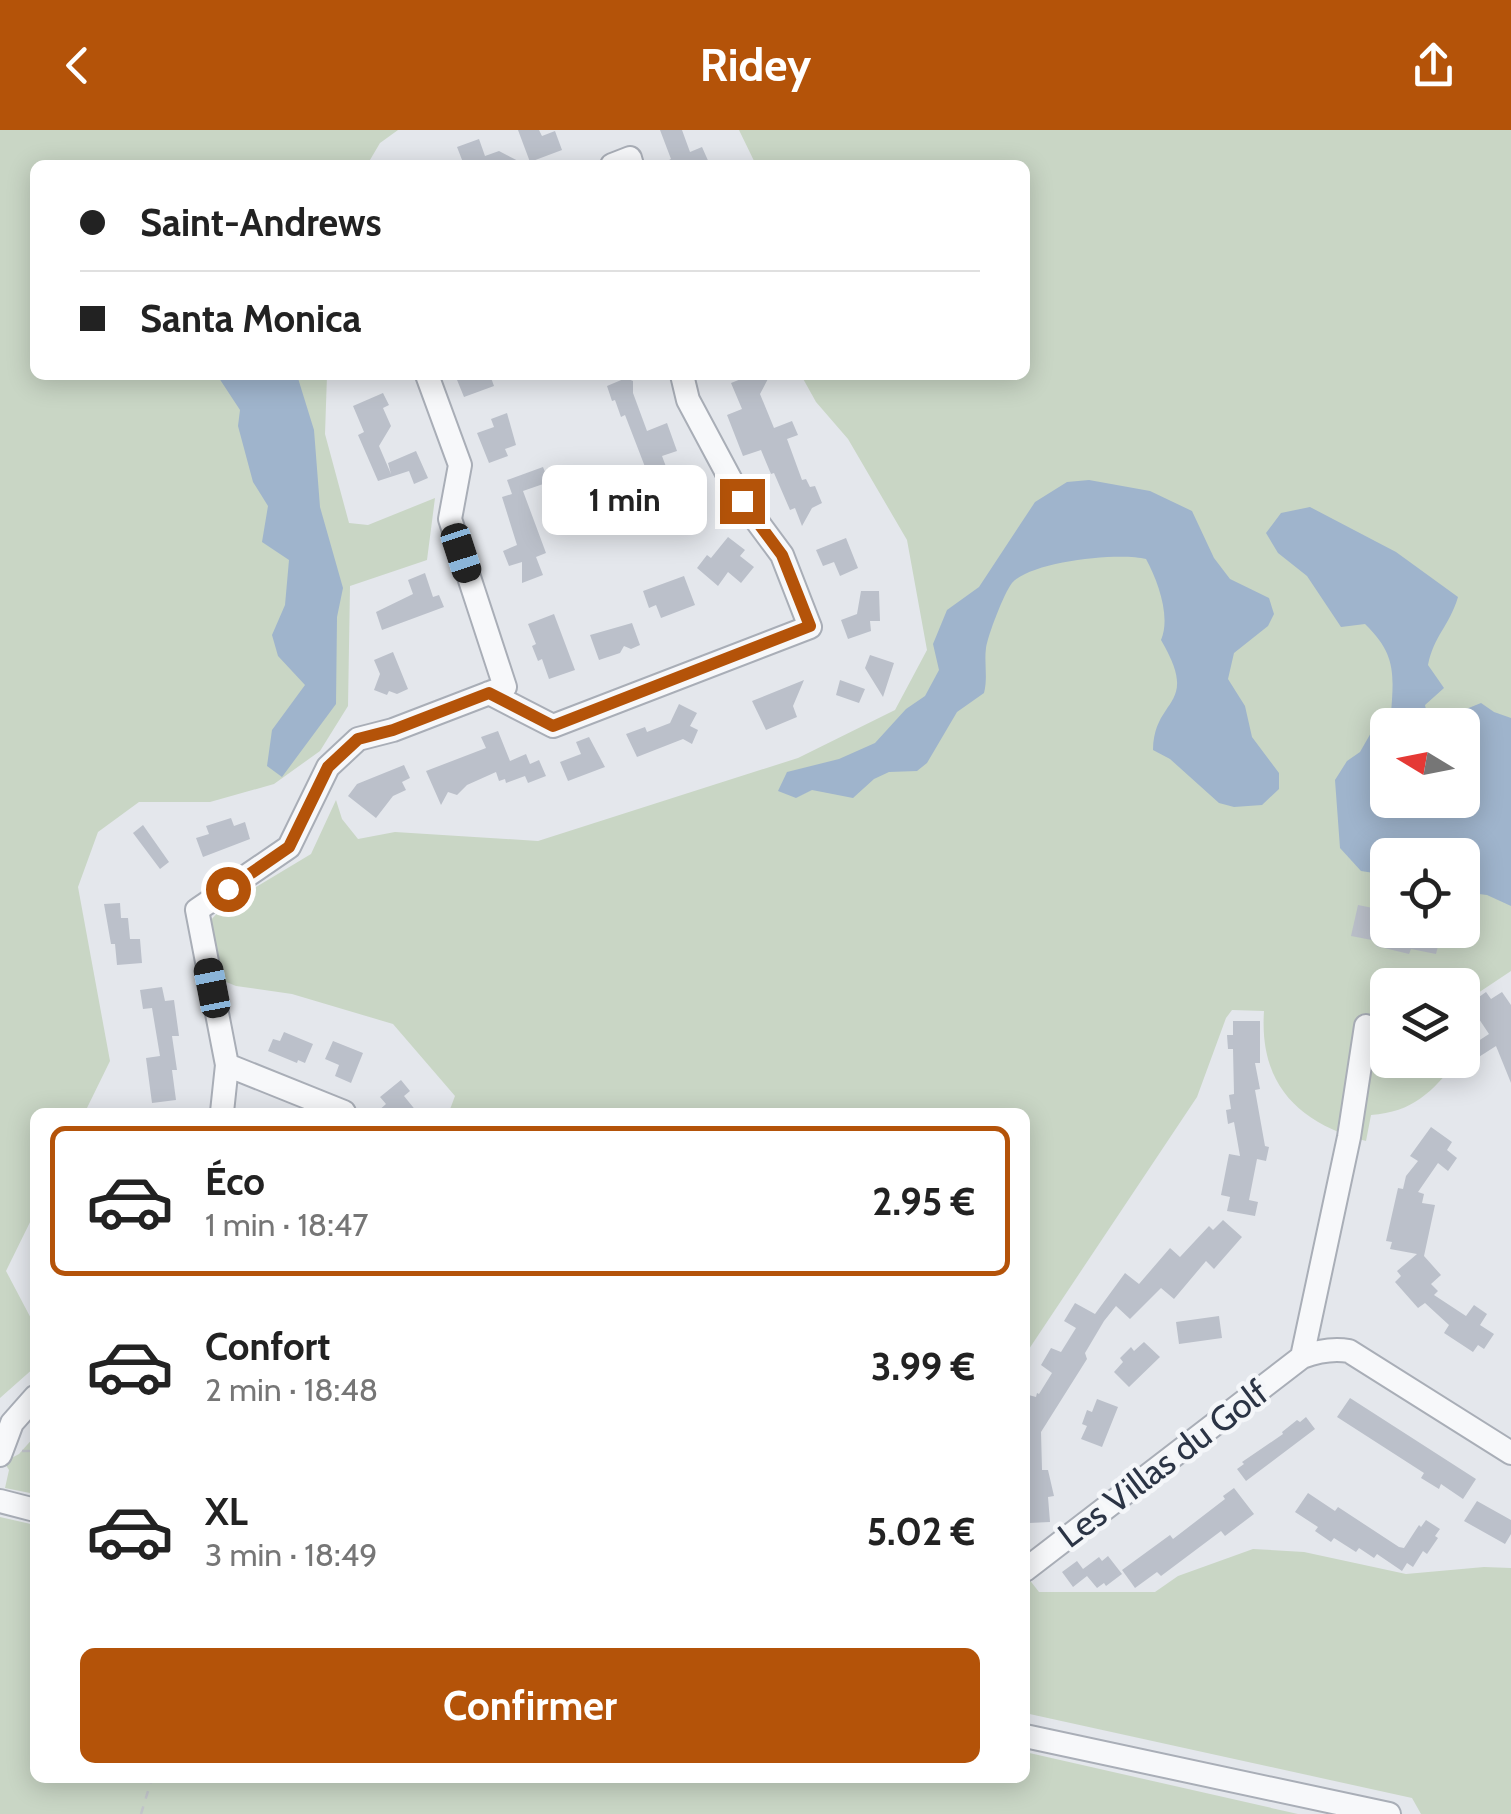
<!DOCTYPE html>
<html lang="fr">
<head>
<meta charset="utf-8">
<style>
	body { margin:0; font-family:Cabin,sans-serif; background:#f6f6f6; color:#222; height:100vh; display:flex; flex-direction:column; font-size:38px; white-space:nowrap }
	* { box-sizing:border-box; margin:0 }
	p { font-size:32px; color:#767676 }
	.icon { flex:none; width:55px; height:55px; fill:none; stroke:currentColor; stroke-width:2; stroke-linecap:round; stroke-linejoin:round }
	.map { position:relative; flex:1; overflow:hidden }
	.details { position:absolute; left:30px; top:978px; width:1000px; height:675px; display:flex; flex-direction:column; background:#fff; border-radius:15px; box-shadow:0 5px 25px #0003 }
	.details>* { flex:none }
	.banner { position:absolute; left:30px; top:30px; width:1000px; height:220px; border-radius:15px; box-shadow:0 5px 25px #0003; display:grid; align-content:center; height:220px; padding:0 50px; background:#fff }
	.needle { width:65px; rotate:280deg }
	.buttons { position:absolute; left:1370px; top:578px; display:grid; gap:20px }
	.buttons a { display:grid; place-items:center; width:110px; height:110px; border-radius:15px; background:#fff; box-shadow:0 5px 25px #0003; font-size:50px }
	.end { position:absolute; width:45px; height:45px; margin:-22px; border:12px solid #b45309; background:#fff; box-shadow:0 0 0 5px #fff }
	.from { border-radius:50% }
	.bubble { position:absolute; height:70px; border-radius:15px; background:#fff; box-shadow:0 5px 25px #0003; font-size:32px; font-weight:800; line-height:70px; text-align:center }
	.car { position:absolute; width:30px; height:60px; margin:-30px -15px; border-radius:12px; box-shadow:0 0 8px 2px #0007; background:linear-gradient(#222 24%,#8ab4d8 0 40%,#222 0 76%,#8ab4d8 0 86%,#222 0) }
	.banner b { display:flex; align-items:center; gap:35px; height:95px; font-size:38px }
	.banner b+b { border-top:2px solid #e0e0e0 }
	.banner i { width:25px; height:25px; background:#222 }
	ul { padding:18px 0 0; list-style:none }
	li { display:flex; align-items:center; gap:30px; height:150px; margin:0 20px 15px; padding:0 30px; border:5px solid transparent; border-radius:15px }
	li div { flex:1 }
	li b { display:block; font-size:38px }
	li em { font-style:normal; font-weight:800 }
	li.current { border-color:#b45309 }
	li>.icon { width:90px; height:90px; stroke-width:1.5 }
	.primary-button { display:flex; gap:20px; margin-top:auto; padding:20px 50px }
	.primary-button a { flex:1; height:115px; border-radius:15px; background:#b45309; color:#fff; font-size:40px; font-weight:800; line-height:115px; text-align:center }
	header { display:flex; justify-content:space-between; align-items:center; height:130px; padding:0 50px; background:#b45309; color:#fff; font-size:45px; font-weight:800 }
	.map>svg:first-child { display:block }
	.green { fill:#c9d6c5; fill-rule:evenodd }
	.water { fill:#9fb4cc; fill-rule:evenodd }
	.building { fill:#bbc0ca }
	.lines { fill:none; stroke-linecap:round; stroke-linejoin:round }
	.minor-casing { stroke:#a9aeb7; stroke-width:26 }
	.path { stroke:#c2c5cb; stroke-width:2.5; stroke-dasharray:8 8; stroke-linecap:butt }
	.minor { stroke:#f7f8fa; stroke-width:22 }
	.route { stroke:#b45309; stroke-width:12 }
	.labels { text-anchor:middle; stroke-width:9; stroke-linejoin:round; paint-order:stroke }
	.street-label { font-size:35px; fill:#2b3445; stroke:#f4f6f9 }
</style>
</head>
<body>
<header><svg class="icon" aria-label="back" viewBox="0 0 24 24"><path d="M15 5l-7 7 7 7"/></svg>Ridey<svg class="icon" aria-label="share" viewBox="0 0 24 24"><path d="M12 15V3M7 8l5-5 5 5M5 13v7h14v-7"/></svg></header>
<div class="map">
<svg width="1511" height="1684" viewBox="0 0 1511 1684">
	<rect width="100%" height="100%" fill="#e4e7ec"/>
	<path class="green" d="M 0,0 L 398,0 L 380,13 L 367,35 L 35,35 L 35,245 L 327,245 L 325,304 L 349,393 L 368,395 L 435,368 L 427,430 L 350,456 L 348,576 L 320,621 L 274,654 L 210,672 L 139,672 L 98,702 L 78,757 L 110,931 L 85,982 L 35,982 L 35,1082 L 6,1141 L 35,1196 L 35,1237 L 0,1268 Z
		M 739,0 L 1511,0 L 1511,841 L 1463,873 L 1462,855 L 1388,855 L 1388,930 L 1457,931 C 1432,962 1413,982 1371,985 L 1366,1011 C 1298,993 1259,954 1264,881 L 1232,880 L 1226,888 L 1197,967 L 1025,1225 L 1025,982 L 449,982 L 455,966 L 393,894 L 292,864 L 236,856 L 214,847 L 209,792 L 223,777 L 311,724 L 336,670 L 342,689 L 358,709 L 395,702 L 538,711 L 798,628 L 895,580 L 927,520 L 907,410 L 848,309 L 816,272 L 801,245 L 1025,245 L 1025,35 L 756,35 ZM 1388,595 L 1462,595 L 1462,670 L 1388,670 ZM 1388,725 L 1462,725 L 1462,800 L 1388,800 Z
		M 35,1306 L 35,1364 L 5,1358 L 9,1340 L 4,1332 L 19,1324 Z
		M 0,1387 L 35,1395 L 35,1648 L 1025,1648 L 1025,1622 L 1298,1684 L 0,1684 Z
		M 1253,1419 L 1304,1422 L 1406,1444 L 1484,1437 L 1511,1438 L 1511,1684 L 1421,1684 L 1412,1668 L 1025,1583 L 1025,1444 L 1039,1462 L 1155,1462 L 1178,1446 Z"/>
	<path class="water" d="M 217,245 L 297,245 L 314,300 L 320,377 L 343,458 L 337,487 L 336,574 L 282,647 L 267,636 L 272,600 L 305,555 L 278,526 L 272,505 L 285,475 L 289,430 L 262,412 L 268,376 L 253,352 L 238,296 L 240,280 Z
		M 1089,350 L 1150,361 L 1192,381 L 1214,428 L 1230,449 L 1269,468 L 1274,484 L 1268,496 L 1234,523 L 1228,549 L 1245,576 L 1252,607 L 1279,643 L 1279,659 L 1262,675 L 1234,677 L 1219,673 L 1170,629 L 1153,620 C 1154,566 1201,578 1161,510 C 1171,487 1158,451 1146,429 C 1120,422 1031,431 1012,453 C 1004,463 988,505 986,518 C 984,533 988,547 984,563 L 957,582 L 927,633 L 917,641 L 889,642 L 874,649 L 853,668 L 812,660 L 796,668 L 778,661 L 787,642 L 839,629 L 875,613 L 906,579 L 925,566 L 939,540 L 933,514 L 947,480 L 979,457 L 1035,372 L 1067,352 Z
		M 1310,377 L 1396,422 L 1458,467 C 1449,497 1434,505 1428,535 L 1444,558 L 1425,575 L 1429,594 L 1481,573 L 1494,582 L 1511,588 L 1511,776 L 1487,765 L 1463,762 L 1462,725 L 1388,725 L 1387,745 L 1361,741 L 1340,718 L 1335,650 L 1347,631 L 1360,622 L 1372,601 L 1391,584 C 1394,543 1396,524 1365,494 L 1341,497 L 1307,446 L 1278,423 L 1266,403 L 1281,383 ZM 1388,595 L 1462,595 L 1462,670 L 1388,670 Z"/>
	<path class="building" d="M 518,0 L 539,0 L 542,6 L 555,1 L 562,20 L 530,32 Z
		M 660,0 L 682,0 L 690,22 L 702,17 L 710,35 L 659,35 L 671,29 Z
		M 479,9 L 485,26 L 499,21 L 526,35 L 464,35 L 457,17 Z
		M 455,245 L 490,245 L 494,256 L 464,267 Z
		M 751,245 L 770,245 L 760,264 L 774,298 L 792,291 L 798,305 L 787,309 L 802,350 L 806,349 L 810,357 L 815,356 L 822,373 L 812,378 L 802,396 L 795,378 L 790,380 L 774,343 L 771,344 L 761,320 L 743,326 L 727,285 L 742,279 L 731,253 Z
		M 626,248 L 633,251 L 633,263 L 647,301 L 667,293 L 677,321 L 662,326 L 676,363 L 662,366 L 657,338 L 647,342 L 625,285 L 621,287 L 615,270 L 612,271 L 607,256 Z
		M 383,263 L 389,275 L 383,278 L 391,296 L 379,316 L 391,344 L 388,333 L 416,321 L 428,348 L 414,354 L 409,341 L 378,351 L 358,305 L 364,302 L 353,276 Z
		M 507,283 L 516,315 L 505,319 L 508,326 L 489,333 L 477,303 L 494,297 L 491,289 Z
		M 543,337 L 549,352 L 523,361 L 546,423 L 536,427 L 543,445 L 522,453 L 522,432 L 509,436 L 503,421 L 517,415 L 502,367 L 512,364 L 507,350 Z
		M 674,365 L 677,382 L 674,389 L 645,392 L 641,372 Z
		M 728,407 L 745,420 L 740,426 L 754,437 L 741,453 L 728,442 L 718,456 L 697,438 L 707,425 L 711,428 Z
		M 846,408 L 858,438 L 840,446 L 834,432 L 823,436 L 816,420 Z
		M 425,443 L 433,467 L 439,465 L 444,477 L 382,500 L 376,482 L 413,464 L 408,450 Z
		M 684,446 L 695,475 L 661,488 L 656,475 L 649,478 L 643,461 Z
		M 861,461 L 879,461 L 880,491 L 870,491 L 871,501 L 848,509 L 841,490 L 857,484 Z
		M 554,484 L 575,540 L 549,549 L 542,529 L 538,531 L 532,516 L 536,514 L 528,494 Z
		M 632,493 L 640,515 L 631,519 L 624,516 L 620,523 L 599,530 L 590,505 Z
		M 393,522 L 408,559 L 397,564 L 389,561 L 387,565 L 374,560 L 380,544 L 374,530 Z
		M 870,525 L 894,533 L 883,567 L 865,538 Z
		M 804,550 L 793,576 L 797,587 L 766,600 L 752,571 Z
		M 840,550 L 865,559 L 859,573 L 836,565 Z
		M 679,574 L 697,583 L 690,596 L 698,600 L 692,614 L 683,609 L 637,627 L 626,604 L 645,597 L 647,602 L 670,593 Z
		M 498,601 L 510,631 L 526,624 L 530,634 L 539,630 L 546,646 L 528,653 L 525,646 L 506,653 L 505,649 L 499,651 L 496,642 L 467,655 L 457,665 L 448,662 L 441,675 L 426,641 L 486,618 L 481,607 Z
		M 589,607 L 605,637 L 568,651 L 560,632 L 581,624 L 576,612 Z
		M 404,635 L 410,648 L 402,652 L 406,660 L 393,666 L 376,688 L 348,666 L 357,654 Z
		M 231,688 L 234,696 L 245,692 L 250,709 L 203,727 L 196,708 L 209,704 L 206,696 Z
		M 143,695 L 169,732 L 160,739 L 133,703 Z
		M 120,773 L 121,788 L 128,788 L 130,809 L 140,809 L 142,833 L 117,835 L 115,814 L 111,814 L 104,774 Z
		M 1358,775 L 1388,781 L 1388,800 L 1442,800 L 1436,824 L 1411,819 L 1409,824 L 1376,816 L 1377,811 L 1351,806 Z
		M 162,857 L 165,871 L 174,870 L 179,906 L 172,906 L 177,940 L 172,940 L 176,970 L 152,973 L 146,928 L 160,926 L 152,878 L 143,879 L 140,860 Z
		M 1486,862 L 1491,869 L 1502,862 L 1511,875 L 1511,953 L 1496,916 L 1474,930 L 1466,919 L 1489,904 L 1469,874 Z
		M 1233,891 L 1260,891 L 1260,933 L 1255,933 L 1260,959 L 1255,960 L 1265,1016 L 1269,1017 L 1266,1031 L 1257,1029 L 1249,1070 L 1258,1072 L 1255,1086 L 1227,1081 L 1230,1067 L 1221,1065 L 1229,1024 L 1240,1026 L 1234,992 L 1228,994 L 1226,980 L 1231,979 L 1229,965 L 1234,964 L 1233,919 L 1228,919 L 1227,905 L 1233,905 Z
		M 284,902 L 313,914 L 305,933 L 298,930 L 297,933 L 268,921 L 273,909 L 280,911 Z
		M 333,911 L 363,923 L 351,953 L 335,946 L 339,935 L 325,929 Z
		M 401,950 L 410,961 L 404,966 L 417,982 L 377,982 L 386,974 L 380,967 Z
		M 1431,997 L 1452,1012 L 1447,1020 L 1457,1028 L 1448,1041 L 1438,1033 L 1418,1062 L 1424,1064 L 1422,1073 L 1435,1075 L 1424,1126 L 1441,1145 L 1431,1154 L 1438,1161 L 1434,1165 L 1466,1186 L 1474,1175 L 1487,1184 L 1480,1195 L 1494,1204 L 1484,1219 L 1478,1215 L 1473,1222 L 1444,1203 L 1449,1195 L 1425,1173 L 1418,1178 L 1395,1152 L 1401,1146 L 1397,1141 L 1417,1124 L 1390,1119 L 1392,1112 L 1386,1111 L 1398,1058 L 1403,1059 L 1406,1046 L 1418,1031 L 1410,1026 Z
		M 1223,1090 L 1242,1107 L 1214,1139 L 1206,1131 L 1174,1169 L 1161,1158 L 1130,1189 L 1116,1176 L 1104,1191 L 1085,1223 L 1087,1229 L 1041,1302 L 1042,1340 L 1048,1340 L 1054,1366 L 1048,1367 L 1050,1392 L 1029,1393 L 1029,1383 L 1025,1384 L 1025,1302 L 1029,1289 L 1025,1287 L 1025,1264 L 1036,1267 L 1037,1263 L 1039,1264 L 1052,1243 L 1041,1235 L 1051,1218 L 1061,1222 L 1076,1198 L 1064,1191 L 1075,1173 L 1095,1184 L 1125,1143 L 1139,1154 L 1170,1118 L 1180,1127 L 1209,1096 L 1213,1100 Z
		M 1219,1186 L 1222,1208 L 1179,1214 L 1176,1192 Z
		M 1144,1212 L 1160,1227 L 1129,1257 L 1114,1242 L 1123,1232 L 1120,1228 L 1131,1217 L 1134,1221 Z
		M 1350,1268 L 1476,1349 L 1463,1369 L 1441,1354 L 1439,1359 L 1421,1348 L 1424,1343 L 1337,1287 Z
		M 1097,1269 L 1118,1277 L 1102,1317 L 1081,1309 L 1087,1296 L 1082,1294 L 1087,1280 L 1092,1282 Z
		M 1306,1287 L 1315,1299 L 1246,1351 L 1237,1339 L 1244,1334 L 1242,1332 L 1283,1304 L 1282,1302 L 1297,1290 L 1300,1292 Z
		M 1234,1358 L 1254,1384 L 1225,1406 L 1221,1401 L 1161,1446 L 1157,1442 L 1135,1458 L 1122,1440 L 1170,1405 L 1173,1409 L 1225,1369 L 1223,1366 Z
		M 1308,1363 L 1335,1381 L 1338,1377 L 1399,1417 L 1404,1418 L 1419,1395 L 1421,1397 L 1426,1390 L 1440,1399 L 1435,1406 L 1438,1408 L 1427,1424 L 1423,1421 L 1413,1437 L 1407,1433 L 1402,1441 L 1377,1424 L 1374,1428 L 1359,1418 L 1356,1422 L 1334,1408 L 1331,1412 L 1315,1401 L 1318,1397 L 1295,1382 Z
		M 1477,1371 L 1511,1390 L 1511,1404 L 1505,1414 L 1464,1391 Z
		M 1108,1426 L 1122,1444 L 1106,1456 L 1104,1453 L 1097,1458 L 1087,1446 L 1073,1457 L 1062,1442 L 1077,1431 L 1083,1439 L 1099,1427 L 1102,1431 Z"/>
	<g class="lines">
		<defs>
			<path id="minor" d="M 612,35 L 630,28 L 632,35
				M 489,563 L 553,596 L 810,497 L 782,425 L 742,371 L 688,270 L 682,245
				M 227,935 L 344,982
				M 222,982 L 227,935 L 197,780 L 289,717 L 328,637 L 358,609 L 393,600 L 505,557 L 450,389 L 460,335 L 427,245
				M 1302,1227 L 1349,1007 L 1366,896
				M 0,1325 L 12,1293 L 35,1267
				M 0,1371 L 35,1380
				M 1025,1440 L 1302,1227 C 1318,1221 1332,1218 1349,1221 L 1511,1323
				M 1025,1606 L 1389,1684"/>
		</defs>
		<use href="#minor" class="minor-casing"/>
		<path class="path" d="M 22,1321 L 35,1321
			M 141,1684 L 152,1648"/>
		<use href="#minor" class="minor"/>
	</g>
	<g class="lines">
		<path class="route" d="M 228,759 L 289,717 L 328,637 L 358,609 L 393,600 L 489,563 L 553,596 L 810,496 L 782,425 L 742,371"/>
	</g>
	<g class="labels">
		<g class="street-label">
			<text transform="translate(1163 1334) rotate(-37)" y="12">Les Villas du Golf</text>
		</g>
	</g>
</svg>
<div class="buttons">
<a><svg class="needle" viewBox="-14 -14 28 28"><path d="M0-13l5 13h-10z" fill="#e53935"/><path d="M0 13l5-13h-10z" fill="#767676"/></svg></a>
<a><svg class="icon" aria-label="locate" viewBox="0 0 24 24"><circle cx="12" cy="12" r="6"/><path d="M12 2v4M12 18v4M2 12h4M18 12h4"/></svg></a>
<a><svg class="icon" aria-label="layers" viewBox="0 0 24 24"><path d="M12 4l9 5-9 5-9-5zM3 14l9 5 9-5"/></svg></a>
</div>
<i class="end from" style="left:228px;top:759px"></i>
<i class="end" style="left:742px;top:371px"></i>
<div class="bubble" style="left:542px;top:335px;width:165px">1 min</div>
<i class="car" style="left:461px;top:423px;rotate:162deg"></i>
<i class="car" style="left:212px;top:858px;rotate:349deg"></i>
<div class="banner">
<b><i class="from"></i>Saint-Andrews</b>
<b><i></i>Santa Monica</b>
</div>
<section class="details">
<ul>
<li class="current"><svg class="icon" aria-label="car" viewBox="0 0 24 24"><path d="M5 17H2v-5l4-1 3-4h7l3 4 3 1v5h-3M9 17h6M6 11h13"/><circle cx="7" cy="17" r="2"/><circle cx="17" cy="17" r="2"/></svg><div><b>Éco</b><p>1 min · 18:47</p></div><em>2.95 €</em></li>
<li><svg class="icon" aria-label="car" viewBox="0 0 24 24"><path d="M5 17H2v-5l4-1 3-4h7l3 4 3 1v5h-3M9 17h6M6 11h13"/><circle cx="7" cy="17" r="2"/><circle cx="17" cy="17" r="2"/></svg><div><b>Confort</b><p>2 min · 18:48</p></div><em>3.99 €</em></li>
<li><svg class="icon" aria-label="car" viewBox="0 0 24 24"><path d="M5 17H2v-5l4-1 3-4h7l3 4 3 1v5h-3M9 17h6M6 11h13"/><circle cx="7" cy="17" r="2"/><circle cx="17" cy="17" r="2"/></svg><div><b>XL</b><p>3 min · 18:49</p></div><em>5.02 €</em></li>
</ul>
<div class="primary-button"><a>Confirmer</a></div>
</section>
</div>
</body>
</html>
